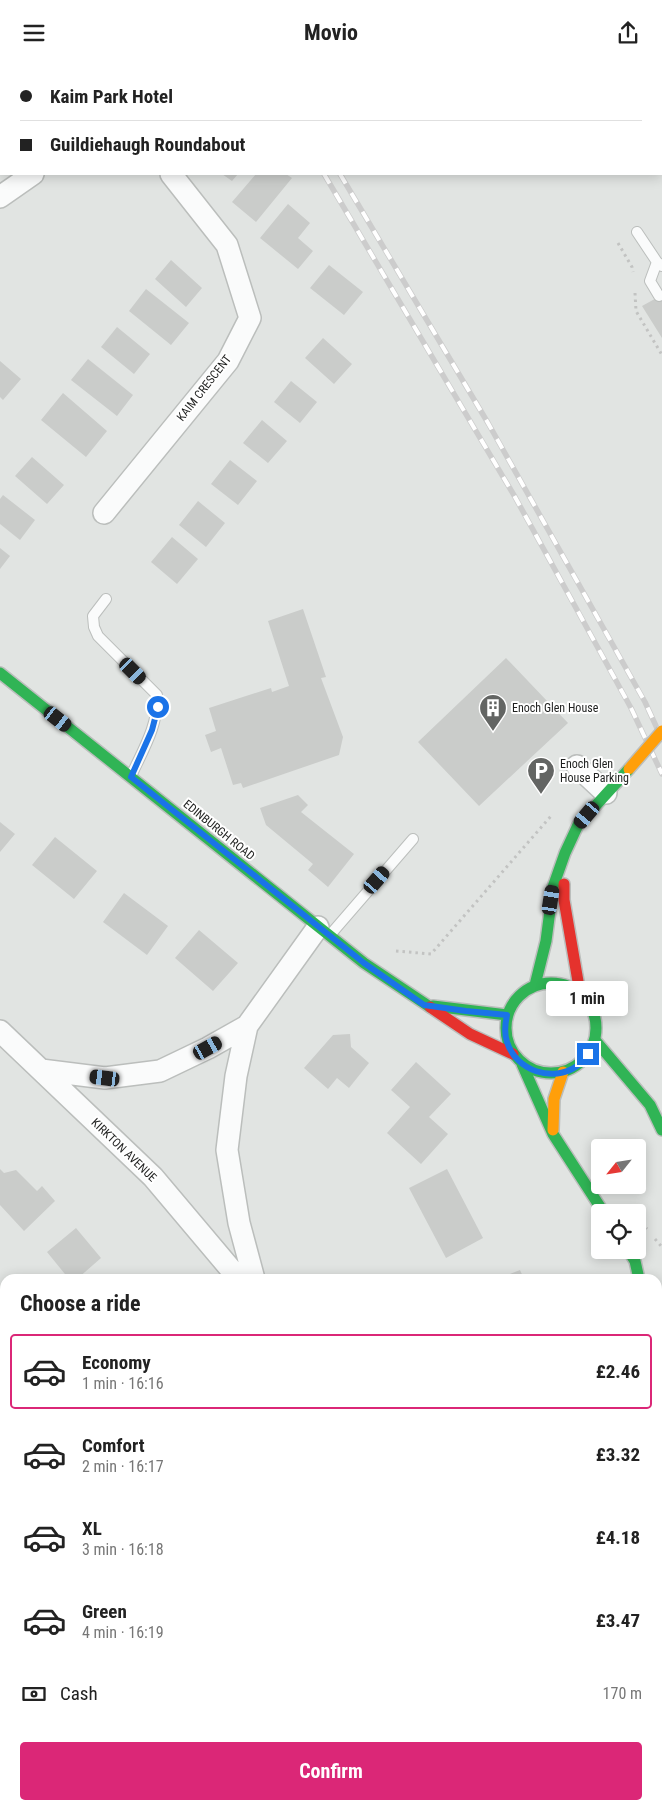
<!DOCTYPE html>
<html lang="en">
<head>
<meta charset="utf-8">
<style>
	body { margin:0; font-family:"Roboto Condensed",sans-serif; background:#f6f6f6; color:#222; height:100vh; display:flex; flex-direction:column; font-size:19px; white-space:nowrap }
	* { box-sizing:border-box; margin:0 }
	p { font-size:16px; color:#767676 }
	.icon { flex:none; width:28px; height:28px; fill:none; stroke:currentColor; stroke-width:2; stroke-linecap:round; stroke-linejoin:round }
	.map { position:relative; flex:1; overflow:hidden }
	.sheet { position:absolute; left:0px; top:1209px; width:662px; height:536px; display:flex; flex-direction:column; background:#fff; border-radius:15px 15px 0 0; box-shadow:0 2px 12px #0003 }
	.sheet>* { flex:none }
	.top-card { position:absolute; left:0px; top:0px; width:662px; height:110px; box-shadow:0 2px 12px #0003; display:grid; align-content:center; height:110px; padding:0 20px; background:#fff }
	.needle { width:32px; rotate:240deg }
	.controls { position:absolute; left:591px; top:1074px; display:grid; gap:10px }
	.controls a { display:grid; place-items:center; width:55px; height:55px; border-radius:5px; background:#fff; box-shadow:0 2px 12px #0003; font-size:25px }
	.end { position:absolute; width:22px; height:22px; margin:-11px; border:6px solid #1a73e8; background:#fff; box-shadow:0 0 0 2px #fff }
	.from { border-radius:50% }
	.bubble { position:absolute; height:35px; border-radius:5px; background:#fff; box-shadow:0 2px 12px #0003; font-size:16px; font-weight:700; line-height:35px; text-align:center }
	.car { position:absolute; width:15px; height:30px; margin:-15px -8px; border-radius:6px; box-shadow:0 0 4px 1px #0007; background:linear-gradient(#222 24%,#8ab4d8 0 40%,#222 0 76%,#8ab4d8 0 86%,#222 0) }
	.top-card b { display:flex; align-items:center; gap:18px; height:48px; font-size:19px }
	.top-card b+b { border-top:1px solid #e0e0e0 }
	.top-card i { width:12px; height:12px; background:#222 }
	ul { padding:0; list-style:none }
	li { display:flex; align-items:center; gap:15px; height:75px; margin:0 10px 8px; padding:0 10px; border:2px solid transparent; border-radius:5px }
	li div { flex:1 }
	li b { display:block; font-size:19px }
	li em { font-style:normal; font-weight:700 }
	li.active { border-color:#db2777 }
	li>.icon { width:45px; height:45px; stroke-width:1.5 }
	h2 { padding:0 20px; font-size:22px; line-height:60px }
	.pay { display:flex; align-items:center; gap:12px; height:55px; padding:0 20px; font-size:19px }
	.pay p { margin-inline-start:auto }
	.action { display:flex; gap:10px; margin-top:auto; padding:10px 20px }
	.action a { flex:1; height:58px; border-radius:5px; background:#db2777; color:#fff; font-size:20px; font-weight:700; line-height:58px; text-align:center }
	header { display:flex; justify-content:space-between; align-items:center; height:65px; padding:0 20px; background:#fff; font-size:22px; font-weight:700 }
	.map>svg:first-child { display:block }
	.green { fill:#c3d2c6 }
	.building { fill:#caccca }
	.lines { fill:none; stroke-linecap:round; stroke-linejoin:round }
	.lane-casing { stroke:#bbbebc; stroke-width:12 }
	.street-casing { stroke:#bbbebc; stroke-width:24 }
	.fast-casing { stroke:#bbbebc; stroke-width:14 }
	.slow-casing { stroke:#bbbebc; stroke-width:14 }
	.jam-casing { stroke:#bbbebc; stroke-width:14 }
	.path { stroke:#c2c3c2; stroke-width:3; stroke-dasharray:2.5 4; stroke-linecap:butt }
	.lane { stroke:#fafbfb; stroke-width:10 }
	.street { stroke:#fafbfb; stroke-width:21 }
	.fast { stroke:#30b455; stroke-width:11 }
	.slow { stroke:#ff9f0a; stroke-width:11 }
	.jam { stroke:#e5322d; stroke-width:11 }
	.rail-casing { stroke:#ccc; stroke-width:5.5 }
	.rail { stroke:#fff; stroke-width:4; stroke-dasharray:11; stroke-linecap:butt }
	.slow-bridge-casing { stroke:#bbbebc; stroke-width:14; stroke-linecap:butt }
	.slow-bridge { stroke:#ff9f0a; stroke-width:11 }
	.route { stroke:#1a73e8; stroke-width:6 }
	.labels { text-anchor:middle; stroke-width:4; stroke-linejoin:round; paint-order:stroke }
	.street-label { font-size:12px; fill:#1f201f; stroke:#fff }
	.poi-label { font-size:12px; fill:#1f201f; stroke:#fff; text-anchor:start }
</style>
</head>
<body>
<header><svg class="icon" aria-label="menu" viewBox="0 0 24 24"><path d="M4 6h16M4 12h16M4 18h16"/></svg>Movio<svg class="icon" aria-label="share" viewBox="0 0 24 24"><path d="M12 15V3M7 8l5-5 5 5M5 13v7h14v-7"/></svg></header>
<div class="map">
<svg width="662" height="1744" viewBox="0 0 662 1744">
	<rect width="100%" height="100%" fill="#e1e4e2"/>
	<path class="green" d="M 0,1662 L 5,1664 L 5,1740 L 204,1740 L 214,1744 L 0,1744 Z"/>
	<path class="building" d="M 222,109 L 238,109 L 232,116 Z
		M 256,109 L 286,109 L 292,113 L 256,157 L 232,137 Z
		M 288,139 L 310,158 L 298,173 L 313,186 L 298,204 L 260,173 Z
		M 171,195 L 202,223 L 186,242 L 155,214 Z
		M 329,200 L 363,227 L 344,250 L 310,223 Z
		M 146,224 L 189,258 L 171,280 L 129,246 Z
		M 662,230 L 662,273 L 642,241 Z
		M 117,262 L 150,289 L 134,309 L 101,282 Z
		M 323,273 L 352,299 L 334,319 L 305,293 Z
		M 88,294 L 133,330 L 117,351 L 71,315 Z
		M 0,296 L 21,314 L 3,335 L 0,332 Z
		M 291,316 L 317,337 L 300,358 L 274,337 Z
		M 63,328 L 107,366 L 86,392 L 41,355 Z
		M 262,355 L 287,376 L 268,398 L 243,378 Z
		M 32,392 L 64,420 L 47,439 L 15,411 Z
		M 230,395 L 257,416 L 238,440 L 211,419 Z
		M 3,430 L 35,455 L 20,475 L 0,459 L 0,434 Z
		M 198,436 L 225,458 L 206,482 L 179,460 Z
		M 172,472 L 198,494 L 177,519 L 151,497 Z
		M 0,483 L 10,491 L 0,504 Z
		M 303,544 L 326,612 L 321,613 L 343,672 L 339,690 L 243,723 L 241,718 L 233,720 L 221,683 L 211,687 L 205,670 L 216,666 L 209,643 L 271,623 L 272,627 L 289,621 L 268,556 Z
		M 506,593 L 568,658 L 479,741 L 418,677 Z
		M 298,730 L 308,740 L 301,747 L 354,789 L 328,822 L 308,805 L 313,799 L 266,760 L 260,743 Z
		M 0,757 L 15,769 L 0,787 Z
		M 55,772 L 97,806 L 74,834 L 32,800 Z
		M 124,828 L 168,861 L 147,890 L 103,857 Z
		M 199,865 L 238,898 L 213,926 L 175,893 Z
		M 350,969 L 351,982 L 369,998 L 349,1023 L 337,1013 L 328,1024 L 304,1003 L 333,970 Z
		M 416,997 L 451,1029 L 429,1052 L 448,1069 L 421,1099 L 387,1068 L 410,1042 L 391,1025 Z
		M 0,1104 L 4,1108 L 16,1105 L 37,1126 L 42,1121 L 55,1136 L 24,1166 L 0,1140 Z
		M 447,1104 L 483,1173 L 446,1193 L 409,1123 Z
		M 76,1163 L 101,1193 L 77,1214 L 69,1214 L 47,1187 Z
		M 520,1205 L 524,1214 L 497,1214 Z
		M 658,1445 L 662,1447 L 662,1478 L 658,1477 Z
		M 0,1565 L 5,1566 L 5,1625 L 0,1624 Z
		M 658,1657 L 662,1658 L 662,1742 L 658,1741 Z"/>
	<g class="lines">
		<defs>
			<path id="lane" d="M 637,167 L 657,197 L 662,201
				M 657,197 L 650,216 L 659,231
				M 106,534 L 93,551 L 94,562 L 98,571 L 157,630 C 159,659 143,685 131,711
				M 330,870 L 413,774
				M 658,1524 L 661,1512
				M 658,1615 L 662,1616"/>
			<path id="street" d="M 0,132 L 33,109
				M 104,448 L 228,296 L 250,253 L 227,180 L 171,109
				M 577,701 L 606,728
				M 247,961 L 236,1011 L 227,1085 L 239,1158 L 254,1214
				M 0,966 L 153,1112 L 239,1214
				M 41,1005 L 105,1013 L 160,1006 L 208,983 L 247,961 L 318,862
				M 0,1647 L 5,1649
				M 221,1740 L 227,1744
				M 433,1744 L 439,1740"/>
			<path id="fast" d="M 0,608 L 364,898 L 430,942
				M506 963a45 45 0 1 1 90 0a45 45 0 1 1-90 0Z
				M 535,920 L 546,876 L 553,822 L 565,788 L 578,760 L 629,704
				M 433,941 L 507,950
				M 595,975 L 650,1040 L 662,1065
				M 522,999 L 553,1069 L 604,1148
				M 628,1185 L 635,1196 L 639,1214"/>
			<path id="slow" d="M 553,1065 L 554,1034 L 563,1007
				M 524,1744 L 526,1740"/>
			<path id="jam" d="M 564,819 L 564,835 L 580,928
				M 430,942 L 470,969 L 513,989"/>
		</defs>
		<use href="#lane" class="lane-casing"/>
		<use href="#street" class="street-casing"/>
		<use href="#fast" class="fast-casing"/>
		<use href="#slow" class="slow-casing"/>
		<use href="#jam" class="jam-casing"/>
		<path class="path" d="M 618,178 L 632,202 L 633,207
			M 635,228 L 636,246 L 662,290
			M 396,886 L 431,889 L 551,751
			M 638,1153 L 647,1164
			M 655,1174 L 662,1182
			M 658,1253 L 662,1250"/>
		<use href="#lane" class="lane"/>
		<use href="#street" class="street"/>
		<use href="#fast" class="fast"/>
		<use href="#slow" class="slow"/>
		<use href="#jam" class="jam"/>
		<defs>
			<path id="rail" d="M 259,0 L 260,1
				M 276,0 L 277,1
				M 324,109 L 515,432 L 631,643 L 662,709
				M 340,109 L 488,358 L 645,637 L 662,674"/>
		</defs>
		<use href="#rail" class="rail-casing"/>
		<use href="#rail" class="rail"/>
		<defs>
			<path id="slow-bridge" d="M 629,704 L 662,666"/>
		</defs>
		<use href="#slow-bridge" class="slow-bridge-casing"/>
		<use href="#slow-bridge" class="slow-bridge"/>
	</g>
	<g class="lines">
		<path class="route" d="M 158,642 L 152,665 L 131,712 L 364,898 L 424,940 L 466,946 L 507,950 C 505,959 504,968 507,977 C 516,1006 553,1018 577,1001 C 581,998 585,993 588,989"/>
	</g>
	<defs>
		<symbol id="building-pin" viewBox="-11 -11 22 30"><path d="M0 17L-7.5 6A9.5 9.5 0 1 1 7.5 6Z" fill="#636563" stroke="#fff"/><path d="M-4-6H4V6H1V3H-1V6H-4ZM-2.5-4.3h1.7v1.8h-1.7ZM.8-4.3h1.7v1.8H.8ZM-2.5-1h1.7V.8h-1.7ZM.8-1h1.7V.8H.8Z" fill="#fff"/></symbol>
		<symbol id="parking-pin" viewBox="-11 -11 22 30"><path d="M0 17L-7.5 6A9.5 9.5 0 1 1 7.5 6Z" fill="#636563" stroke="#fff"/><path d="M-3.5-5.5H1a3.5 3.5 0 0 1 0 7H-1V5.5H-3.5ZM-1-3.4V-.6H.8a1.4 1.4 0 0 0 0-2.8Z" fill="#fff"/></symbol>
	</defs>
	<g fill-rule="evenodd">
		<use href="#building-pin" x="477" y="627" width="32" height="43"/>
		<use href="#parking-pin" x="525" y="690" width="32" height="43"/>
	</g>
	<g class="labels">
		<g class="street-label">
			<text transform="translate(204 323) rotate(-52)" y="4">KAIM CRESCENT</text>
			<text transform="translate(219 765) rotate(39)" y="4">EDINBURGH ROAD</text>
			<text transform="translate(124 1085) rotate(44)" y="4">KIRKTON AVENUE</text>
		</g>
		<g class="poi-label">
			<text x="512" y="647">Enoch Glen House</text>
			<text x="560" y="703">Enoch Glen<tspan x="560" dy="14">House Parking</tspan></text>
		</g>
	</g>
</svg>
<div class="controls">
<a><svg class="needle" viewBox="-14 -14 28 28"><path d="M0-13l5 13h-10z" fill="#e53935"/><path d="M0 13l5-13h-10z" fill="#767676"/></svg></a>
<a><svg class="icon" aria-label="locate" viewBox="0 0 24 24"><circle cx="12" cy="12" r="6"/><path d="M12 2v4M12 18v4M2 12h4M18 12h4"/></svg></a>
</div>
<i class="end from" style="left:158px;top:642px"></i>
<i class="end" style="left:588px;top:989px"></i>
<div class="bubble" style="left:546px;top:916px;width:82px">1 min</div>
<i class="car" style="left:133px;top:606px;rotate:135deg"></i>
<i class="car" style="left:58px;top:654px;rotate:128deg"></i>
<i class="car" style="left:587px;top:750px;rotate:220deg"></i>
<i class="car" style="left:377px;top:815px;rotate:41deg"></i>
<i class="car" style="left:551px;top:835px;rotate:9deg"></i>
<i class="car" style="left:208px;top:983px;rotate:61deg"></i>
<i class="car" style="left:105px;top:1013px;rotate:277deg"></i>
<div class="top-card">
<b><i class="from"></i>Kaim Park Hotel</b>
<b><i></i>Guildiehaugh Roundabout</b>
</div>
<section class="sheet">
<h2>Choose a ride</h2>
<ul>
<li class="active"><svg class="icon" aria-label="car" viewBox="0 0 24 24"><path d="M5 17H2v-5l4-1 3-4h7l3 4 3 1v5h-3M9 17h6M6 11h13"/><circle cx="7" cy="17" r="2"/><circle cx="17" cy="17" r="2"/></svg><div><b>Economy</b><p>1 min · 16:16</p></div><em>£2.46</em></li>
<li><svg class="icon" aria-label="car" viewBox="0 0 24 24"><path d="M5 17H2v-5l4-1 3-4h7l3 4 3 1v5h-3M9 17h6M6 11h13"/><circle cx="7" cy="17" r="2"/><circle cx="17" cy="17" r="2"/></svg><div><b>Comfort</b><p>2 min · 16:17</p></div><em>£3.32</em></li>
<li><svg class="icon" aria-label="car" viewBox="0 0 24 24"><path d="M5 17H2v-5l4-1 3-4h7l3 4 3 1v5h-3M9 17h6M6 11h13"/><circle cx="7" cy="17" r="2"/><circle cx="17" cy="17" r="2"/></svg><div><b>XL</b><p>3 min · 16:18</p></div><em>£4.18</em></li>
<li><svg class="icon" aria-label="car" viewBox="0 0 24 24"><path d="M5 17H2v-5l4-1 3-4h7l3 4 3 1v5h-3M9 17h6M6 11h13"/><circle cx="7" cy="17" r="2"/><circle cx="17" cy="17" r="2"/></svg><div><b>Green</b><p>4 min · 16:19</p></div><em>£3.47</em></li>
</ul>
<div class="pay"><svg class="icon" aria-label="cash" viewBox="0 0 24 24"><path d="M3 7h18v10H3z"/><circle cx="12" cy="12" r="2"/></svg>Cash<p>170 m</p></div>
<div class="action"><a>Confirm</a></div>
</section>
</div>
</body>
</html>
